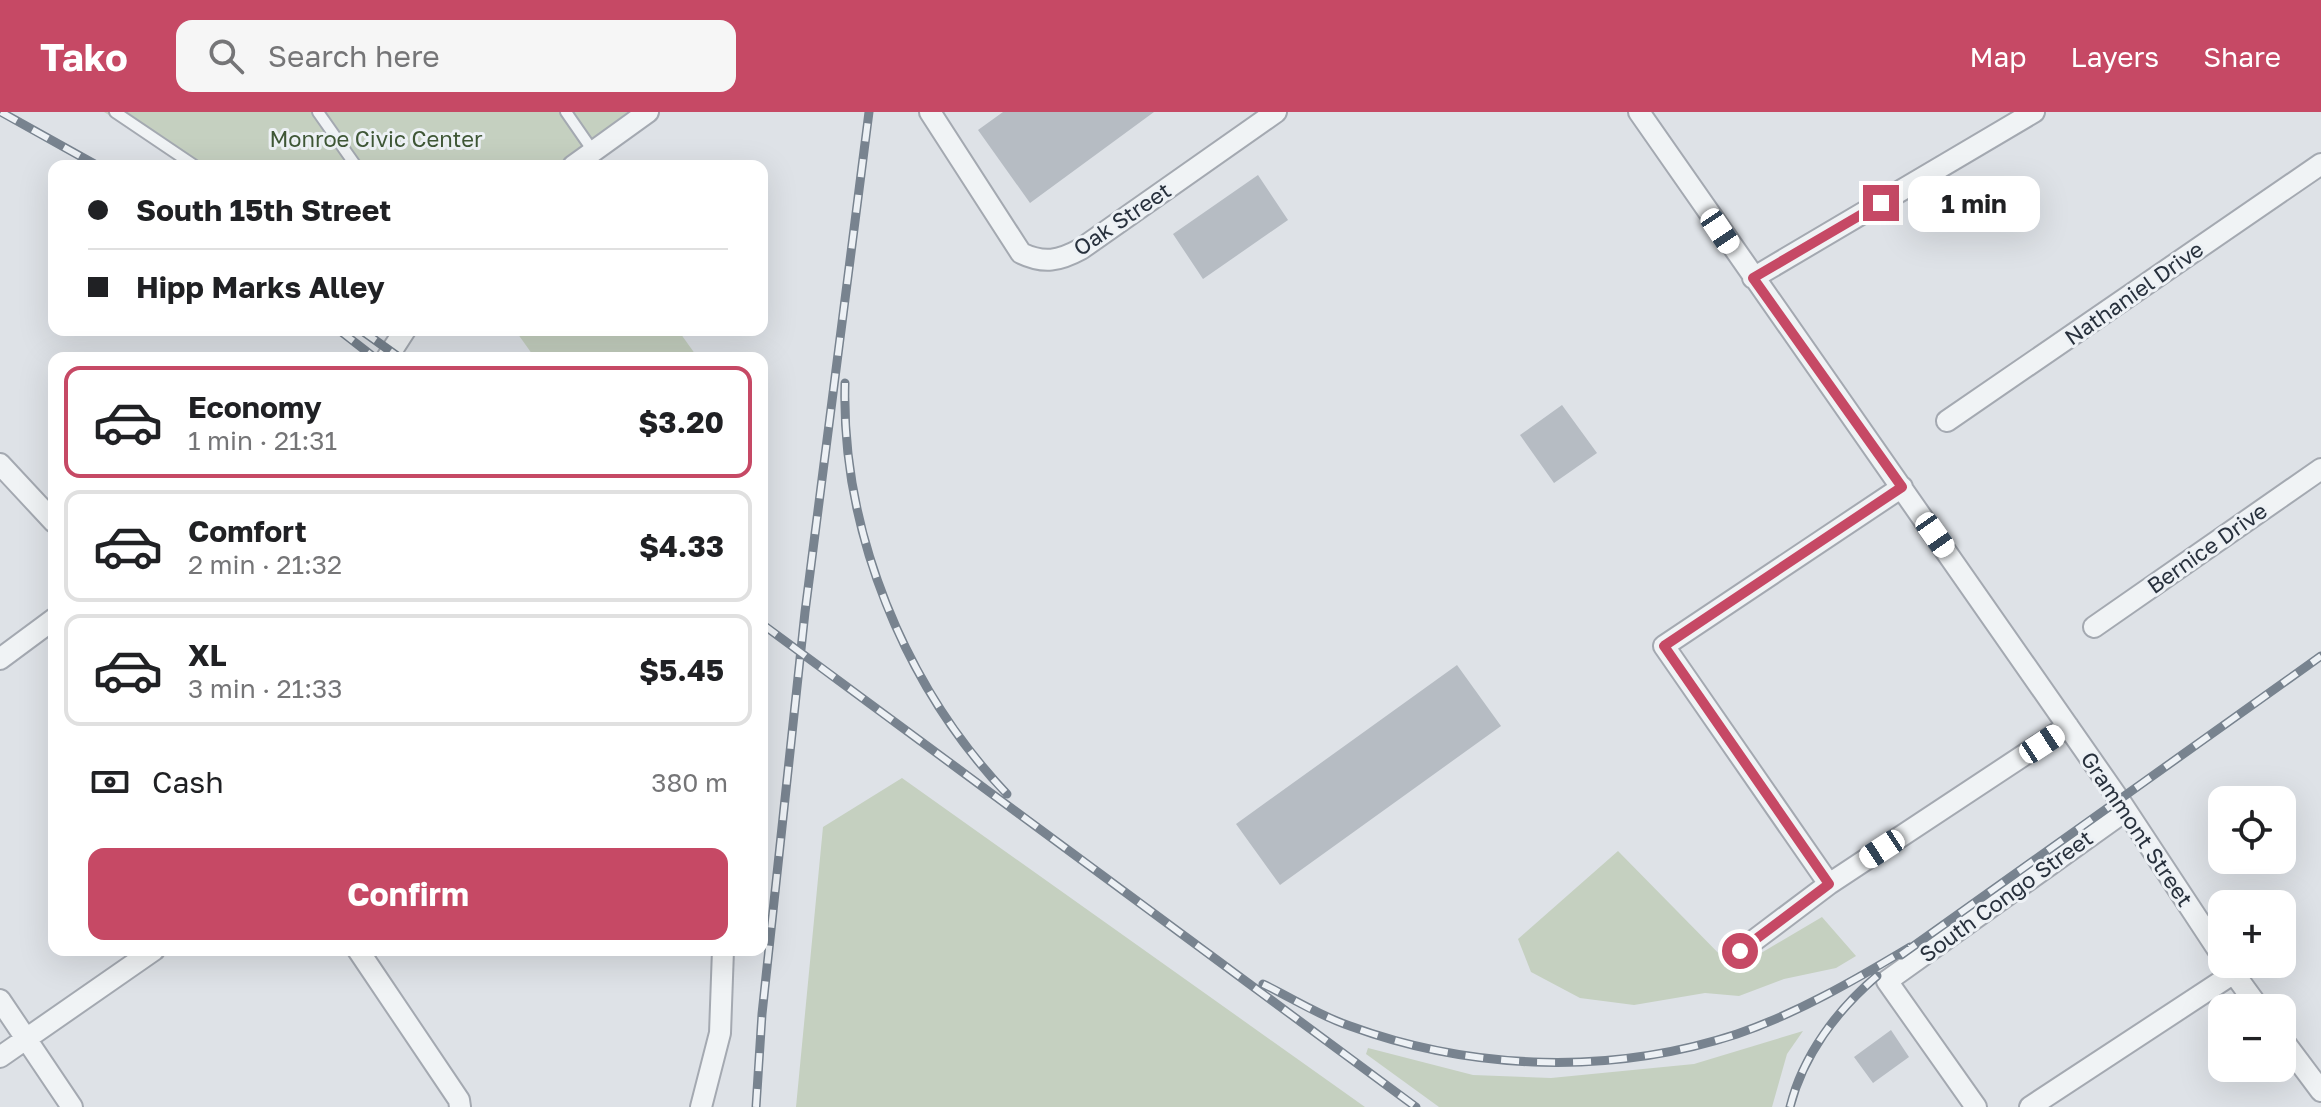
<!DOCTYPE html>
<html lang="en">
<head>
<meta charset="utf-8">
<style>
	body { margin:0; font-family:"Golos Text",sans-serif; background:#f6f6f6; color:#202124; height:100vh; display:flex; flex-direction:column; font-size:30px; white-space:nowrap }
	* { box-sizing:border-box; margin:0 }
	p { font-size:26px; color:#757577 }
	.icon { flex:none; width:44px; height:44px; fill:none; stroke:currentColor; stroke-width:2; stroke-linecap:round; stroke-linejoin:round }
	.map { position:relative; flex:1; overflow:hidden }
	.drawer { position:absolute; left:48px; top:240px; width:720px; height:604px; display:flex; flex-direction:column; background:#fff; border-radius:16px; box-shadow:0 8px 32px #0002 }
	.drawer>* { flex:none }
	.hud { position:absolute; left:48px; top:48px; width:720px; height:176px; border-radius:16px; box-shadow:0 8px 32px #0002; display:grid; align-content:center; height:176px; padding:0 40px; background:#fff }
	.fabs { position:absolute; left:2208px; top:674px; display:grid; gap:16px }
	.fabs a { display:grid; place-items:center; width:88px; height:88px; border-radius:16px; background:#fff; box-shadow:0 8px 32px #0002; font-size:40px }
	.end { position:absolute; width:36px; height:36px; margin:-18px; border:10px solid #c64965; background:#fff; box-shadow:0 0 0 4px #fff }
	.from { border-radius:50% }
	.bubble { position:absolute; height:56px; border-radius:16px; background:#fff; box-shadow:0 8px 32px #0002; font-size:26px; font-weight:700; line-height:56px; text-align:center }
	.car { position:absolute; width:24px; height:48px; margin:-24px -12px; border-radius:10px; box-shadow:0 0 6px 2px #0007; background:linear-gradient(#fff 24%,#345 0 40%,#fff 0 76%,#345 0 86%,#fff 0) }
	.hud b { display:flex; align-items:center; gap:28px; height:76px; font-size:30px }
	.hud b+b { border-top:2px solid #e0e0e0 }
	.hud i { width:20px; height:20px; background:#202124 }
	ul { padding:14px 0 0; list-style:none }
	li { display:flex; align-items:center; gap:24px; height:112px; margin:0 16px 12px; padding:0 24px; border:4px solid #e0e0e0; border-radius:16px }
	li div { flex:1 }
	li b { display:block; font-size:30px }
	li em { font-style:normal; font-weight:700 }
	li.selected { border-color:#c64965 }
	li>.icon { width:72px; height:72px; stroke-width:1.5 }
	.pay { display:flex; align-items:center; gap:20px; height:88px; padding:0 40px; font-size:30px }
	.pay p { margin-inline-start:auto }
	.primary-button { display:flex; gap:16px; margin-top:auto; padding:16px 40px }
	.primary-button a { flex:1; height:92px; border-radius:16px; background:#c64965; color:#fff; font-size:32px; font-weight:700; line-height:92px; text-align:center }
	header { display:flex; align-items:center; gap:48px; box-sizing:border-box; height:112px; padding:0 40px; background:#c64965; color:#fff }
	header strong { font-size:38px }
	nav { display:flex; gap:44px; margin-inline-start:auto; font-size:28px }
	.search { width:560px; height:72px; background:#f6f6f6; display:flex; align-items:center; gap:20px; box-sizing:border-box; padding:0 28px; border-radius:16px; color:#757577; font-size:30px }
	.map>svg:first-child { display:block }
	.green { fill:#c5d0c0 }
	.building { fill:#b6bcc3 }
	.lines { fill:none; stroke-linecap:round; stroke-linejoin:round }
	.service-casing { stroke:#a4a9b1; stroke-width:14 }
	.minor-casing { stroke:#a4a9b1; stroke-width:24 }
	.service { stroke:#f0f3f5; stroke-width:10 }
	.minor { stroke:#f0f3f5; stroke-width:20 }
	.rail-casing { stroke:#78838f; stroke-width:9 }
	.rail { stroke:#edf1f5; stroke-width:6; stroke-dasharray:18; stroke-linecap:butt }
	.route { stroke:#c64965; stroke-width:10 }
	.labels { text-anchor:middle; stroke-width:6; stroke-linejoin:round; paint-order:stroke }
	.park-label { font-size:22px; fill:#3f5736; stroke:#edf1f5 }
	.street-label { font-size:22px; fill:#28313d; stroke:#edf1f5 }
</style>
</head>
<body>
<header>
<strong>Tako</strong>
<div class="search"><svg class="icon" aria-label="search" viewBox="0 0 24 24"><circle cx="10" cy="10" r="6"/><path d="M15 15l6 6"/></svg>Search here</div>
<nav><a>Map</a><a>Layers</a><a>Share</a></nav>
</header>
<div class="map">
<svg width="2321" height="995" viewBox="0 0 2321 995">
	<rect width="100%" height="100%" fill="#dee2e7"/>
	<path class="green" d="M 104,0 L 648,0 L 573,54 L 191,54 Z
		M 515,218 L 678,218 L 698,246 L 535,246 Z
		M 902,666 L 1365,995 L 796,995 L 823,715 Z
		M 1618,739 L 1734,857 L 1822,805 L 1856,844 L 1836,856 L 1784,867 L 1739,884 L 1705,881 L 1634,893 L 1580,886 L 1531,860 L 1518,827 Z
		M 1803,919 L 1787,942 L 1772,995 L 1439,995 L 1366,942 L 1368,936 L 1473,963 L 1551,966 L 1694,952 Z"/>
	<path class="building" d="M 1003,0 L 1154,0 L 1030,91 L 978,18 Z
		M 1258,63 L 1288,108 L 1203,167 L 1173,122 Z
		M 1562,293 L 1597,341 L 1554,371 L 1520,323 Z
		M 1457,553 L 1501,614 L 1280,773 L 1236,712 Z
		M 1891,918 L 1909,945 L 1873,971 L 1854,945 Z"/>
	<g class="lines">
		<defs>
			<path id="service" d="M 115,0 L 195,54
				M 318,0 L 356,54
				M 566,0 L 593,39"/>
			<path id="minor" d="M 930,0 L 1021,141 C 1044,152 1059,149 1081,137 L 1276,0
				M 1639,0 L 2118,686 L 2222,844
				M 573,54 L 648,0
				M 1753,166 L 2034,0
				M 387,246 L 405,218
				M 1947,309 L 2321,52
				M 0,352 L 54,410
				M 2094,515 L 2321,357
				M 0,547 L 54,507
				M 1829,772 L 1664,534 L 1902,375
				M 358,838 L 459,988 L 460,995
				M 1740,839 L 1829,772 L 2068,614
				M 2227,852 L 2259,896
				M 0,888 L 72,995
				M 2282,927 L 2321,979
				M 0,945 L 154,838
				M 701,995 L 720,921 L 723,838
				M 1976,995 L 1887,869 L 2125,699
				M 2030,995 L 2234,861"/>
		</defs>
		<use href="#service" class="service-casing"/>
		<use href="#minor" class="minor-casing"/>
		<use href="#service" class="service"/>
		<use href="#minor" class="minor"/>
		<defs>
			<path id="rail" d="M 1,0 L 98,54
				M 339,218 L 375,246
				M 361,218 L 400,246
				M 845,271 C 841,419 905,575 1007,682
				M 762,512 L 1416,995
				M 1901,843 L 2321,544
				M 1263,872 C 1292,886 1320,904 1350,914 C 1473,959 1613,963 1737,922 C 1798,901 1855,868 1910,835
				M 756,995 L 762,902 L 805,500 L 869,0
				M 1790,995 C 1803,943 1837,898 1877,864"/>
		</defs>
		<use href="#rail" class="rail-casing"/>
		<use href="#rail" class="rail"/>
	</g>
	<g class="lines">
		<path class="route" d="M 1740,839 L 1829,772 L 1664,534 L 1902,375 L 1753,166 L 1881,91"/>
	</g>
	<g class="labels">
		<g class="park-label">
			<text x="376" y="35">Monroe Civic Center</text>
		</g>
		<g class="street-label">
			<text transform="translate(1122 107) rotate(-34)" y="8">Oak Street</text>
			<text transform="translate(2134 181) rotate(-35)" y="8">Nathaniel Drive</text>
			<text transform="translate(2207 436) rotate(-35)" y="8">Bernice Drive</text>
			<text transform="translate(2137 717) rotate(56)" y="8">Grammont Street</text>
			<text transform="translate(2006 784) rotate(-36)" y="8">South Congo Street</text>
		</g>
	</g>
</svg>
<div class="fabs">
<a><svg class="icon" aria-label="locate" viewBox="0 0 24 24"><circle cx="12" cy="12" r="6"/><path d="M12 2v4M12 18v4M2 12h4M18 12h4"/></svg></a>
<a>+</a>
<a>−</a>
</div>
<i class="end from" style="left:1740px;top:839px"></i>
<i class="end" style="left:1881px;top:91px"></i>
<div class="bubble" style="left:1908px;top:64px;width:132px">1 min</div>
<i class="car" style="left:1720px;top:119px;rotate:146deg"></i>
<i class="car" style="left:1935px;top:423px;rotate:145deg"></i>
<i class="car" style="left:2042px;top:632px;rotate:57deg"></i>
<i class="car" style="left:1882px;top:737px;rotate:237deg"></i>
<div class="hud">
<b><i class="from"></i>South 15th Street</b>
<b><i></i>Hipp Marks Alley</b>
</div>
<section class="drawer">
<ul>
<li class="selected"><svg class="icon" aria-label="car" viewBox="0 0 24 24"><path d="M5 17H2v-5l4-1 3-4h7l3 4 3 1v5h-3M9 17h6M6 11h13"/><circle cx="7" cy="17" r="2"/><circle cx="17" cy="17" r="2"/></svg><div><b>Economy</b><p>1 min · 21:31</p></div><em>$3.20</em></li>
<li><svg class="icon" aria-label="car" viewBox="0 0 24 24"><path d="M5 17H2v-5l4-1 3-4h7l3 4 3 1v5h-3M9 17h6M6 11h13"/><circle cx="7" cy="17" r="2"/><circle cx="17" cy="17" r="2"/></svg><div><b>Comfort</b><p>2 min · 21:32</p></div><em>$4.33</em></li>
<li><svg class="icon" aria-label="car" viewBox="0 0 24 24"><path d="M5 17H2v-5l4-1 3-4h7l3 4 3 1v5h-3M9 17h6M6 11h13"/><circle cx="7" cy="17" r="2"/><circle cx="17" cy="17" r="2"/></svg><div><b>XL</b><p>3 min · 21:33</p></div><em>$5.45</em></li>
</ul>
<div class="pay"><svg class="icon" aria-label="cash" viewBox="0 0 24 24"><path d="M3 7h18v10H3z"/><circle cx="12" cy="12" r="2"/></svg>Cash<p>380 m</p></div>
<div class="primary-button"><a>Confirm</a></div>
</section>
</div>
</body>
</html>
